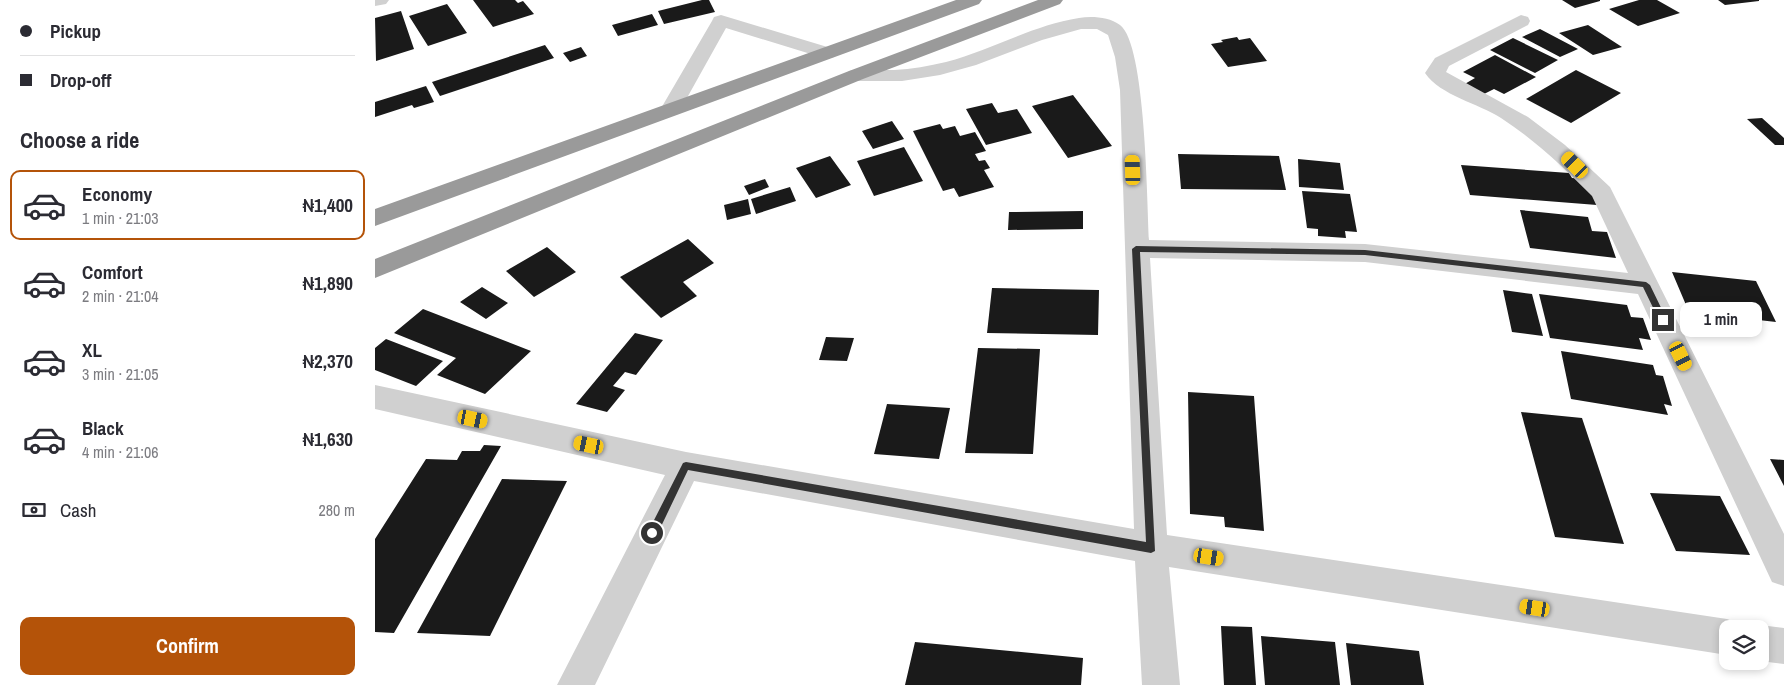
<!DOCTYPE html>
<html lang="en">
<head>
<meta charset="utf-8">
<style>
	body { margin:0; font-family:"Archivo Narrow",sans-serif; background:#f2f2f3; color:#2b2b33; height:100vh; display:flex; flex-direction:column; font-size:19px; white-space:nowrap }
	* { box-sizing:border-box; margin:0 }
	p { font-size:16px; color:#7c7c81 }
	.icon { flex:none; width:28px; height:28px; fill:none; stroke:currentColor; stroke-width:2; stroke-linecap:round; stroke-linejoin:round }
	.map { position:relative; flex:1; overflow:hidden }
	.sheet { display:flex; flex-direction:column; background:#fff; width:375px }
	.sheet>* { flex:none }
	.banner { display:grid; align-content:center; height:110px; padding:0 20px; background:#fff }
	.buttons { position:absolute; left:1344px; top:620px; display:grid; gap:10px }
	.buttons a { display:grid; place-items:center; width:50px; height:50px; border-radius:10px; background:#fff; box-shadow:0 2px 8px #0003; font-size:25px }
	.end { position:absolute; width:22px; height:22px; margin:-11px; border:6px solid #333; background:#fff; box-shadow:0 0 0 2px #fff }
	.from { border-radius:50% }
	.bubble { position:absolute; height:35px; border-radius:10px; background:#fff; box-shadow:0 2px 8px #0003; font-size:16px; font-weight:800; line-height:35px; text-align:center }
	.car { position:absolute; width:15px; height:30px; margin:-15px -8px; border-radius:6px; box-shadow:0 0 4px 1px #0007; background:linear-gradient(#f5c518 24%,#345 0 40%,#f5c518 0 76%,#345 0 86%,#f5c518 0) }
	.banner b { display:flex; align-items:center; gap:18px; height:48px; font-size:19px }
	.banner b+b { border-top:1px solid #e1e1e2 }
	.banner i { width:12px; height:12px; background:#2b2b33 }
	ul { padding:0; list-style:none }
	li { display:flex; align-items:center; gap:15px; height:70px; margin:0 10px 8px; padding:0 10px; border:2px solid transparent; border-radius:10px }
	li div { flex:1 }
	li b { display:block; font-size:19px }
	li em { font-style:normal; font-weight:800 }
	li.current { border-color:#b45309 }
	li>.icon { width:45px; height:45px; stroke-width:1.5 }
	h2 { padding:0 20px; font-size:22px; line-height:60px }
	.pay { display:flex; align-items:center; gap:12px; height:55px; padding:0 20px; font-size:19px }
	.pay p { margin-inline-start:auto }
	.action { display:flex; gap:10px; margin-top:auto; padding:10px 20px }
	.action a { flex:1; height:58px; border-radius:10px; background:#b45309; color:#fff; font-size:20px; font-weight:800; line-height:58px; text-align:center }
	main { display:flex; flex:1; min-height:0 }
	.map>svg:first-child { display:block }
	.building { fill:#1a1a1a }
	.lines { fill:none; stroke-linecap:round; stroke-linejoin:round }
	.minor { fill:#d0d0d0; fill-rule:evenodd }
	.highway { fill:#9a9a9a; fill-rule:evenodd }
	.route { fill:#333 }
</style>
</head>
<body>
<main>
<section class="sheet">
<div class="banner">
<b><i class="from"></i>Pickup</b>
<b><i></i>Drop-off</b>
</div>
<h2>Choose a ride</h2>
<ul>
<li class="current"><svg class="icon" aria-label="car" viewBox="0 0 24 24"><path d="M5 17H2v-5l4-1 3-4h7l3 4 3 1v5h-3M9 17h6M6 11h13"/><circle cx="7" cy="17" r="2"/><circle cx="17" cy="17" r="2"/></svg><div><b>Economy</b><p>1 min · 21:03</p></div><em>₦1,400</em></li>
<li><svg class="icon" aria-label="car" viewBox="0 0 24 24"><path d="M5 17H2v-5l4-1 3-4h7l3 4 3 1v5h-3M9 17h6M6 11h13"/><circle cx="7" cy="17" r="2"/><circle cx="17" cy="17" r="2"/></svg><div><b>Comfort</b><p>2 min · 21:04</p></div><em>₦1,890</em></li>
<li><svg class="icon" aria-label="car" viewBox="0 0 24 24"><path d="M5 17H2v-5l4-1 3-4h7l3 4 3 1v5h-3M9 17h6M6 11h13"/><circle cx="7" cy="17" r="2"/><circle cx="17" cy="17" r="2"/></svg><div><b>XL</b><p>3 min · 21:05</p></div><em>₦2,370</em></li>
<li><svg class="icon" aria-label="car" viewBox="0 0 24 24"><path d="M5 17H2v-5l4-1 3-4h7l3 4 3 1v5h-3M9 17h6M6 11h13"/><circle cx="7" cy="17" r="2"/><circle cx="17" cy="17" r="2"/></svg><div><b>Black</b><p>4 min · 21:06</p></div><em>₦1,630</em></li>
</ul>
<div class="pay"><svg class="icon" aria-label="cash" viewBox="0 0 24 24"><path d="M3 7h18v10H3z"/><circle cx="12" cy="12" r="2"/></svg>Cash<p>280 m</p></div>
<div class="action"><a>Confirm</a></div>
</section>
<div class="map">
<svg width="1409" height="685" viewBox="0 0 1409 685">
	<rect width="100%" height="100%" fill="#fff"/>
	<path class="building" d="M 98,0 L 140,0 L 143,3 L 148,1 L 159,14 L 118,27 Z
		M 327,0 L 334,0 L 340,12 L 289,24 L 283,11 Z
		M 1187,0 L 1225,0 L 1225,1 L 1200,8 Z
		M 1264,0 L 1282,0 L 1305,13 L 1263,26 L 1234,9 Z
		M 1343,0 L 1384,0 L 1384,1 L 1350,5 Z
		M 72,4 L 92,33 L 53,46 L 34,16 Z
		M 26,11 L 39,49 L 1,61 L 0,18 Z
		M 277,14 L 283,25 L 243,36 L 237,25 Z
		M 1213,25 L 1247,47 L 1218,55 L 1184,33 Z
		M 1165,29 L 1203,49 L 1185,57 L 1147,37 Z
		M 862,37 L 864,40 L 875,38 L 892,61 L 853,67 L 836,44 L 848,42 L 846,40 Z
		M 1138,38 L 1183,60 L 1160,73 L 1115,50 Z
		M 170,45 L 179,58 L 65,96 L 57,82 Z
		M 206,47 L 212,56 L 195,62 L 188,53 Z
		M 1120,55 L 1161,77 L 1129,94 L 1119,89 L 1107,95 L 1088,85 L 1100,78 L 1088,72 Z
		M 1201,70 L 1246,93 L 1196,123 L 1151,99 Z
		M 51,86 L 59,102 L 39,108 L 37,105 L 0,117 L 0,102 Z
		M 698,95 L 737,146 L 693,158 L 657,106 Z
		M 617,103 L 623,113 L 642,109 L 657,133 L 611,145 L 591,109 Z
		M 1387,118 L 1409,138 L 1409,145 L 1400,145 L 1372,119 Z
		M 517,121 L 529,139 L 498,149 L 487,131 Z
		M 565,124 L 568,129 L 580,126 L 585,136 L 600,132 L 611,151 L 600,154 L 604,161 L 610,160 L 615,168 L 609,170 L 619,187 L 584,197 L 579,188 L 568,191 L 538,131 Z
		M 529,147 L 548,181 L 499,196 L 482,161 Z
		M 803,154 L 904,156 L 911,190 L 806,189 Z
		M 455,156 L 476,185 L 441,198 L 421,168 Z
		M 923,159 L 965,163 L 969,190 L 924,187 Z
		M 1086,165 L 1194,173 L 1197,178 L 1211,179 L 1222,205 L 1095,195 Z
		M 390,179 L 394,187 L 374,195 L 369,186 Z
		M 415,187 L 421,201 L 381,214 L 376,199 Z
		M 927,191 L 975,194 L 982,232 L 970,231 L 971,238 L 943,236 L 943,229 L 932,228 Z
		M 373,199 L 376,214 L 352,220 L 349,205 Z
		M 1145,210 L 1213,217 L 1217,231 L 1232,232 L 1241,258 L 1155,248 Z
		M 708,211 L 708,229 L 633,230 L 634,212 Z
		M 313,239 L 339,263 L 308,282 L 322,296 L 286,318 L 245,277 Z
		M 172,247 L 201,272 L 159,297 L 131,271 Z
		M 1297,272 L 1381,281 L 1401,322 L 1314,312 Z
		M 107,287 L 133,303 L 111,319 L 85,302 Z
		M 617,288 L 724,290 L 723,335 L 612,333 Z
		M 1128,290 L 1157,294 L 1168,336 L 1137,332 Z
		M 1164,294 L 1252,305 L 1256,317 L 1268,318 L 1276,340 L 1264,338 L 1268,350 L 1175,338 Z
		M 48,309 L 156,351 L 110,394 L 62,375 L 81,358 L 19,333 Z
		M 260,333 L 288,340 L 261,375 L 250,372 L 238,386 L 250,390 L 232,412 L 201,404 Z
		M 451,337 L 479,338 L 472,361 L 444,360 Z
		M 11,339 L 68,361 L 41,386 L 0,370 L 0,348 Z
		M 603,348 L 665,349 L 658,454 L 590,453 Z
		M 1186,351 L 1278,365 L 1281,375 L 1288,376 L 1297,406 L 1289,404 L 1293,415 L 1196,399 Z
		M 813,392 L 879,396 L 889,531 L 850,527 L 849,517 L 815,514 Z
		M 512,404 L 575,408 L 564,459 L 499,454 Z
		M 1146,412 L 1207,418 L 1249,544 L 1180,537 Z
		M 109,445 L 126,446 L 19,633 L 0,632 L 0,539 L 51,459 L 82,460 L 87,451 L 105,451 Z
		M 1395,459 L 1409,460 L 1409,486 Z
		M 127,479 L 192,481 L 115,636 L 42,633 Z
		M 1275,493 L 1345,496 L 1375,555 L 1301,551 Z
		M 846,626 L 877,627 L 881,685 L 849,685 Z
		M 886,636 L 960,642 L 965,685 L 890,685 Z
		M 540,642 L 708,658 L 706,685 L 530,685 Z
		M 971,643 L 1044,651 L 1049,685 L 976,685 Z"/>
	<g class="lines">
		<path class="minor" d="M 0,0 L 14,0 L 11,4 L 0,6 Z
			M 346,15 L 459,49 L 462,53 L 459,57 L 452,59 L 351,28 L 303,114 L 296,116 L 289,114 L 285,110 L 337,21 L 339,17 Z
			M 1146,15 L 1153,17 L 1155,21 L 1153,25 L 1074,66 L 1071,72 L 1153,117 L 1190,145 L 1235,187 L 1409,534 L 1409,586 L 1397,582 L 1263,294 L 990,262 L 775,258 L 792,535 L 1352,619 L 1365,624 L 1366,629 L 1352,629 L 1352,655 L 794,567 L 805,685 L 767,685 L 760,561 L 319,481 L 220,685 L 182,685 L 290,475 L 0,409 L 0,385 L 311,452 L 759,529 L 745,90 L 740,57 L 733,35 L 722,29 L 706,29 L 667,40 L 601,65 L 565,75 L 527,81 L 481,81 L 474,79 L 471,75 L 474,71 C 488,67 504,70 519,70 C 537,69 554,66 571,62 C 617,50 658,25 704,18 C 717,16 734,17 745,25 C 771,44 772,204 774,240 L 990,244 L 1253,273 L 1217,196 C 1189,168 1160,140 1126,118 C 1103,103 1066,96 1050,73 L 1060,58 Z
			M 1385,625 L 1409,628 L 1409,664 L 1385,661 L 1385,629 L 1376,629 Z"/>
		<path class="highway" d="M 581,0 L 607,0 L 604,4 L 0,226 L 0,209 Z
			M 663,0 L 688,0 L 685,4 L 488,79 L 0,278 L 0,259 L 474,71 Z"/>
	</g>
	<path class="route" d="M 761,246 L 990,250 L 1271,282 L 1275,285 L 1292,320 L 1285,322 L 1268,287 L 990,255 L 765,252 L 780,551 L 776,553 L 313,470 L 281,537 L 274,537 L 274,530 L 308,463 L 311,462 L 771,542 L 757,249 Z"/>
</svg>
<div class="buttons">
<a><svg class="icon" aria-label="layers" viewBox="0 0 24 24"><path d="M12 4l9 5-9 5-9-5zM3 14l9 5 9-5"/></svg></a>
</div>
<i class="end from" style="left:277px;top:533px"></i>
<i class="end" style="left:1288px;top:320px"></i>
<div class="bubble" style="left:1305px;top:302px;width:82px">1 min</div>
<i class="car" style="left:1200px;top:165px;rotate:315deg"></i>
<i class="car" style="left:758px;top:170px;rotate:358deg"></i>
<i class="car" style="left:1306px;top:356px;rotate:154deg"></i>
<i class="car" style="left:98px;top:419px;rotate:102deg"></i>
<i class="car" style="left:214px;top:445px;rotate:282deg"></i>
<i class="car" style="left:834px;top:557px;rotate:99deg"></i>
<i class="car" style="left:1160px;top:608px;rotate:279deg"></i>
</div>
</main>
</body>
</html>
